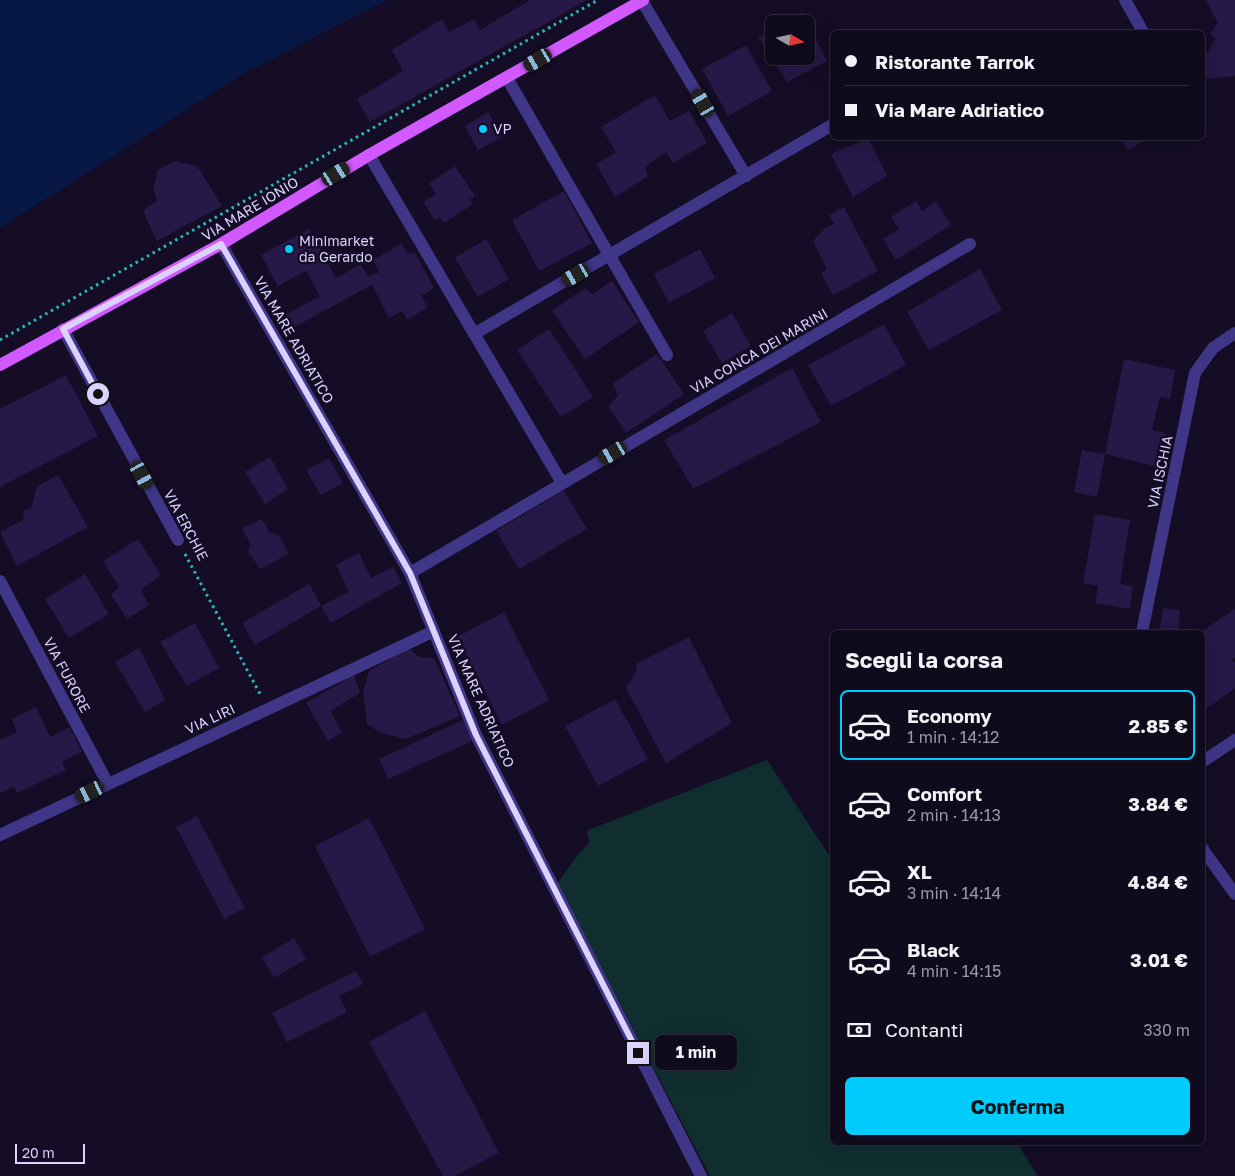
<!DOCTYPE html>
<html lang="it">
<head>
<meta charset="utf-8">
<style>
	body { margin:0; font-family:"Golos Text",sans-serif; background:#181325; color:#f1f3f6; height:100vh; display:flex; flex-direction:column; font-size:19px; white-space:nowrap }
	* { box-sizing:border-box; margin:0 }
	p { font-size:16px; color:#9b9aa3 }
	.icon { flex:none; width:28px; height:28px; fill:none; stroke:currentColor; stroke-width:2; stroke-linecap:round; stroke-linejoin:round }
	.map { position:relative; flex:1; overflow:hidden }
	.drawer { position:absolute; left:830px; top:630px; width:375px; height:515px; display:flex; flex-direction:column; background:#0f0a1c; border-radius:8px; box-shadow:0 5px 20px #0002,0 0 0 1px #2f2b3b }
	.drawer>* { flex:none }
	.guide { position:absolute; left:830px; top:30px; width:375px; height:110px; border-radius:8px; box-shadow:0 5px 20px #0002,0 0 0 1px #2f2b3b; display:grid; align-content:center; height:110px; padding:0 15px; background:#0f0a1c }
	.needle { width:32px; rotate:99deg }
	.tools { position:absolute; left:765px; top:15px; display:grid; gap:10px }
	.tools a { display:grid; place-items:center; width:50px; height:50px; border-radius:8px; background:#0f0a1c; box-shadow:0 5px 20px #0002,0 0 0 1px #2f2b3b; font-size:25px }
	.scale { position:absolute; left:15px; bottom:12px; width:70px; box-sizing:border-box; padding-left:5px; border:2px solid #dbd2ff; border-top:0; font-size:14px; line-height:18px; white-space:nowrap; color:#dbd2ff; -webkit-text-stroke:4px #140d25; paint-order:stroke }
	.end { position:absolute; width:22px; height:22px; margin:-11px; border:6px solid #dbd2ff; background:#111; box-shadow:0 0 0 2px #111 }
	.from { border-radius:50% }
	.bubble { position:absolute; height:35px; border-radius:8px; background:#0f0a1c; box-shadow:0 5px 20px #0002,0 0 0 1px #2f2b3b; font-size:16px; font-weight:700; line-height:35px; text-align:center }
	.car { position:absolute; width:15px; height:30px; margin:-15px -8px; border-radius:6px; box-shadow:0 0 4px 1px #0007; background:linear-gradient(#222 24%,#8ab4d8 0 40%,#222 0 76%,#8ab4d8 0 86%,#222 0) }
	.guide b { display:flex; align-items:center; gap:18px; height:48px; font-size:19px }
	.guide b+b { border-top:1px solid #2f2b3b }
	.guide i { width:12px; height:12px; background:#f1f3f6 }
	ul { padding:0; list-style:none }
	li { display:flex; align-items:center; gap:15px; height:70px; margin:0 10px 8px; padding:0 5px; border:2px solid transparent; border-radius:8px }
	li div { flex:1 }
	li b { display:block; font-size:19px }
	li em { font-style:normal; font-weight:700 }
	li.selected { border-color:#00cbfd }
	li>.icon { width:45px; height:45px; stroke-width:1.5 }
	h2 { padding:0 15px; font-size:22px; line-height:60px }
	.pay { display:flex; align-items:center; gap:12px; height:55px; padding:0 15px; font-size:19px }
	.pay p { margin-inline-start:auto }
	.cta { display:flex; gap:10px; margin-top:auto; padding:10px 15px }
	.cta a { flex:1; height:58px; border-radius:8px; background:#00cbfd; color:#111; font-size:20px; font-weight:700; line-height:58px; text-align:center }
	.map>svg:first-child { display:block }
	.green { fill:#102e30 }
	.water { fill:#071845 }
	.building { fill:#261847 }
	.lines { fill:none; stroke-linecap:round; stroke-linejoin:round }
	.path { stroke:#28b8bd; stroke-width:3; stroke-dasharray:2.5 4; stroke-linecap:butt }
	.minor { stroke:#403687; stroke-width:12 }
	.major { stroke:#d159ff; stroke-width:12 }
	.route { stroke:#dbd2ff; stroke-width:6 }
	.poi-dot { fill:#00cbfd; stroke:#140d25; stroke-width:2 }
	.labels { text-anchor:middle; stroke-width:5; stroke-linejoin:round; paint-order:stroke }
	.poi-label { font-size:14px; fill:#dbd2ff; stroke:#140d25; text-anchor:start }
	.street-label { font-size:14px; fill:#dbd2ff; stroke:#140d25 }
</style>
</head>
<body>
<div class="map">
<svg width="1235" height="1176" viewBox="0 0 1235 1176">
	<rect width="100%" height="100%" fill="#140d25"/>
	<path class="green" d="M 767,760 L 832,860 L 832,1142 L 1017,1143 L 1038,1176 L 710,1176 L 557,884 L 579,853 L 590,842 L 586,831 Z"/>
	<path class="water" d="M 0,0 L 387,0 L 243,74 L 0,228 Z"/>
	<path class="building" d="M 530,0 L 587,0 L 370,122 L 357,99 L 403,71 L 392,50 L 442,19 L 449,32 L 474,19 L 480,30 Z
		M 1206,0 L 1235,0 L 1235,76 L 1204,79 L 1202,77 L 1202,56 L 1208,52 L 1215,39 L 1210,34 L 1218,23 Z
		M 802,12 L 827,61 L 787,82 L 758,37 L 774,28 L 774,56 L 806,56 L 806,24 L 781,24 Z
		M 746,45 L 772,91 L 728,116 L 702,69 Z
		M 655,95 L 670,121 L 689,111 L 707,143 L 673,163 L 666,152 L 645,167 L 648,176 L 615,197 L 596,164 L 616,152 L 601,127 Z
		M 488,112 L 502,137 L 478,150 L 465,126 Z
		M 868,138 L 887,176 L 853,197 L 831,154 Z
		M 1121,138 L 1149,138 L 1128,150 Z
		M 175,161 L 197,166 L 222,206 L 157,241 L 143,211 L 157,200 L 153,190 L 158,170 Z
		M 455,166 L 475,196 L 470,199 L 473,204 L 444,223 L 440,217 L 435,220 L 423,202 L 436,194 L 429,183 Z
		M 564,191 L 592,243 L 539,271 L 512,220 Z
		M 916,201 L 922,211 L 936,201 L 951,225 L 896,260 L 883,239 L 899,229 L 891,217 Z
		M 844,207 L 878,271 L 833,295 L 821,273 L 827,269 L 813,241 L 825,228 L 834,224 L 829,215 Z
		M 309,229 L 336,278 L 361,264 L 368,277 L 379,272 L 373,260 L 401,244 L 409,254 L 415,253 L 434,288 L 421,296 L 428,307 L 407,320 L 402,311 L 389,318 L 372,285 L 289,330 L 282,317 L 320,296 L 306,271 L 278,286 L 261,255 Z
		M 486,239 L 509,279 L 478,297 L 455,258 Z
		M 700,249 L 715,278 L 669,303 L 654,274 Z
		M 980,269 L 1002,310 L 929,350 L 907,312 Z
		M 612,281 L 639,322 L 585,359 L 552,311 L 585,288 L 593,294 Z
		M 732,313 L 751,346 L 722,363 L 703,331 Z
		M 884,324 L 906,365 L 831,406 L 808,365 Z
		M 549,329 L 593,397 L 561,417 L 517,350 Z
		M 657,354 L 684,394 L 626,433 L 608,406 L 618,396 L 613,383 Z
		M 1124,359 L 1175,370 L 1170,399 L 1160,397 L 1152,430 L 1166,433 L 1158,467 L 1105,454 L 1097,497 L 1074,492 L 1082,450 L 1105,454 Z
		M 792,368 L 821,422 L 693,489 L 664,440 Z
		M 66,375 L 98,436 L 0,487 L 0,409 Z
		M 270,457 L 288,489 L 265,504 L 245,472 Z
		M 329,458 L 343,483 L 321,495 L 306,470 Z
		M 58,475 L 88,527 L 17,566 L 0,532 L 23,520 L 24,510 L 31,508 L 37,486 Z
		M 564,490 L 587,529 L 519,569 L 496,531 Z
		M 1095,514 L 1130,520 L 1120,584 L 1133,586 L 1130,609 L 1095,603 L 1098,586 L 1083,583 Z
		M 262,519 L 270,533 L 278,534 L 289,554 L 260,569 L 248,551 L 251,545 L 242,528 Z
		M 138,539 L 161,575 L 141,590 L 149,605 L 127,619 L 111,595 L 119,587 L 103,561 Z
		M 359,553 L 371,578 L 393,567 L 402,583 L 331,623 L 321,606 L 349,592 L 336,565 Z
		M 85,574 L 109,614 L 69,638 L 45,599 Z
		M 309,584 L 321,606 L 255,645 L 242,623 Z
		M 1163,608 L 1180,610 L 1178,632 L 1159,632 Z
		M 1235,609 L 1235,657 L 1231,661 L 1235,662 L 1235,688 L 1202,712 L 1202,631 Z
		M 504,612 L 549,700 L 502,725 L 457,637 Z
		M 195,623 L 219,668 L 187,686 L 160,642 Z
		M 689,637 L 732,723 L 666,763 L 626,688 L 636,672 L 637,663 Z
		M 139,648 L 165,700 L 145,712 L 115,662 Z
		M 409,648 L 419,657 L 434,658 L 460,716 L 406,739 L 381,733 L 367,724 L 363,692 L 369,671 Z
		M 354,675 L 360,693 L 330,711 L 342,732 L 328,741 L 306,703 Z
		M 615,699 L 648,759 L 598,786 L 565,726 Z
		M 36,707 L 50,737 L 69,727 L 82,751 L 62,762 L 66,770 L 17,793 L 14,787 L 0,793 L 0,740 L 17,732 L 12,719 Z
		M 463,720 L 472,741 L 388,779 L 379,759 Z
		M 197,816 L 245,908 L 224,919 L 176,827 Z
		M 369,818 L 425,929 L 370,957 L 315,846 Z
		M 294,938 L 306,959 L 274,978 L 262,957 Z
		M 356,971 L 363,984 L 339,996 L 347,1012 L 287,1042 L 272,1013 Z
		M 425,1011 L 499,1153 L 454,1176 L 443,1176 L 369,1042 Z"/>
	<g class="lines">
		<path class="path" d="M 0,340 L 598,0
			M 185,554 L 260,694"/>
		<path class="minor" d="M 1125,0 L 1142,30
			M 642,1 L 746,176
			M 507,78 L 667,355
			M 369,155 L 562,483
			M 221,244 L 410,573 L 476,735 L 701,1176
			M 63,329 L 178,540
			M 474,334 L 832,125
			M 410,573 L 970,244
			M 0,581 L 108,784
			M 1142,632 L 1195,373 L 1213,348 L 1235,333
			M 1202,762 L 1235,740
			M 0,835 L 434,631
			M 1202,848 L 1235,894"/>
		<path class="major" d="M 0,365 L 221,244 L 369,155 L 643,0"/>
	</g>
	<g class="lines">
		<path class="route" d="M 98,394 L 63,329 L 221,244 L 410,573 L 476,735 L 638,1053"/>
	</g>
	<g class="poi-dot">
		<circle cx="483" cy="129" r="5"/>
		<circle cx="289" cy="249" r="5"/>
	</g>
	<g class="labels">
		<g class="poi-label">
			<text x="493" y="134">VP</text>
			<text x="299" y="246">Minimarket<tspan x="299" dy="16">da Gerardo</tspan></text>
		</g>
		<g class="street-label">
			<text transform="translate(250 209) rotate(-31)" y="5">VIA MARE IONIO</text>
			<text transform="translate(294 340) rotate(60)" y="5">VIA MARE ADRIATICO</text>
			<text transform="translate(759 351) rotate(-30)" y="5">VIA CONCA DEI MARINI</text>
			<text transform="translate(1160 472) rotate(-78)" y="5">VIA ISCHIA</text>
			<text transform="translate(186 525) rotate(62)" y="5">VIA ERCHIE</text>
			<text transform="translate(67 675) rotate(62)" y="5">VIA FURORE</text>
			<text transform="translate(481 701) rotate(66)" y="5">VIA MARE ADRIATICO</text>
			<text transform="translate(210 719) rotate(-25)" y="5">VIA LIRI</text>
		</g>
	</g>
</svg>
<div class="tools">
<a><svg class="needle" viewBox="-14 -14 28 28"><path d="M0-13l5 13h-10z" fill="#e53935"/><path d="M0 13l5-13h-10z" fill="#9b9aa3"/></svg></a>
</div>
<div class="scale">20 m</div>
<i class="end from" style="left:98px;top:394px"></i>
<i class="end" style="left:638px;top:1053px"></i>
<div class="bubble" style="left:655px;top:1035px;width:82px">1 min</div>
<i class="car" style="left:538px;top:60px;rotate:240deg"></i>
<i class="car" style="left:703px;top:103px;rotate:330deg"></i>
<i class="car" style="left:336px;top:174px;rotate:59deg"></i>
<i class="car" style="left:576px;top:275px;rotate:240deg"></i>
<i class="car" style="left:613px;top:453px;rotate:240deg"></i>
<i class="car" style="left:142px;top:475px;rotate:151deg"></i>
<i class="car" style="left:90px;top:792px;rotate:244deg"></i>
<div class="guide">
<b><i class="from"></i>Ristorante Tarrok</b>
<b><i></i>Via Mare Adriatico</b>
</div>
<section class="drawer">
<h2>Scegli la corsa</h2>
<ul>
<li class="selected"><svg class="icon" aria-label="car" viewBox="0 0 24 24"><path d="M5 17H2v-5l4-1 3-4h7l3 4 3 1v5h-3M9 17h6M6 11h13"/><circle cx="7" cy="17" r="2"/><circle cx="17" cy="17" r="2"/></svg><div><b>Economy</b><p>1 min · 14:12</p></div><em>2.85 €</em></li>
<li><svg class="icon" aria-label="car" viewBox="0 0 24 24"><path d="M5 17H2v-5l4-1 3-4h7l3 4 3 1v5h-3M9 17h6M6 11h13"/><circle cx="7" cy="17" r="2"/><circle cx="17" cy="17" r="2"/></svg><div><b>Comfort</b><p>2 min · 14:13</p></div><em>3.84 €</em></li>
<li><svg class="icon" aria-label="car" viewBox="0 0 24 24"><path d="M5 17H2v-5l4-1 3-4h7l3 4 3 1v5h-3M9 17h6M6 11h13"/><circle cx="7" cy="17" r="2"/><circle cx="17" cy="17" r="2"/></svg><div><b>XL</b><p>3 min · 14:14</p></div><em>4.84 €</em></li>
<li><svg class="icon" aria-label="car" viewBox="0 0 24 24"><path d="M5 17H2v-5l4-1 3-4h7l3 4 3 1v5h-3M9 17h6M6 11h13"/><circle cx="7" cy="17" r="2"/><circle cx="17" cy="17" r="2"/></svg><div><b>Black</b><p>4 min · 14:15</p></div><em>3.01 €</em></li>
</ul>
<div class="pay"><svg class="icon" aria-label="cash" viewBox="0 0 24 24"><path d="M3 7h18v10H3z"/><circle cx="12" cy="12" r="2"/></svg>Contanti<p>330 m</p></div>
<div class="cta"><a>Conferma</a></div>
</section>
</div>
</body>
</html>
